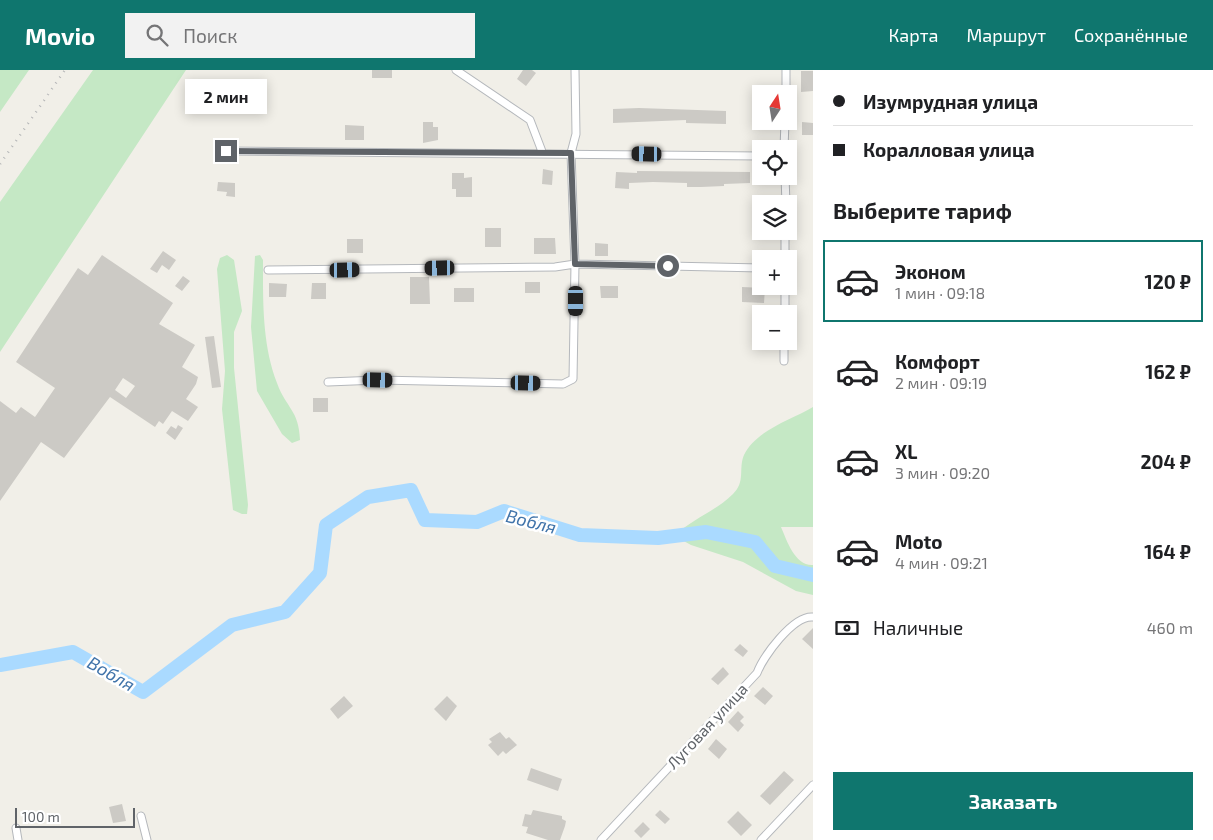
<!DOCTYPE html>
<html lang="ru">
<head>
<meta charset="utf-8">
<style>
	body { margin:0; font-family:"Exo 2",sans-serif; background:#f2f2f2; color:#202124; height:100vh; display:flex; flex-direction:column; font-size:19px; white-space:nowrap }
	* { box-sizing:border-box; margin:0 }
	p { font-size:16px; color:#757577 }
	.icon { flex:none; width:28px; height:28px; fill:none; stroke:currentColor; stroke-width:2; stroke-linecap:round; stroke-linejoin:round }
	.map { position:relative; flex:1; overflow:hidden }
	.panel { display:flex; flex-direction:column; background:#fff; width:400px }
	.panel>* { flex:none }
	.hud { display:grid; align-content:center; height:110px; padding:0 20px; background:#fff }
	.needle { width:32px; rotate:12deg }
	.buttons { position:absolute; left:752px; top:15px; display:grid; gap:10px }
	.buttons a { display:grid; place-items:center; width:45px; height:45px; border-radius:0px; background:#fff; box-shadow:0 2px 12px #0003; font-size:25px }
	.scale { position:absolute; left:15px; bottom:12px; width:120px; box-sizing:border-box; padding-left:5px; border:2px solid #5f6368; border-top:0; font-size:14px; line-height:18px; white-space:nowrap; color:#5f6368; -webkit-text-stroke:4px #fff; paint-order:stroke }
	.end { position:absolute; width:22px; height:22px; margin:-11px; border:6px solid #5f6368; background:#fff; box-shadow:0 0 0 2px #fff }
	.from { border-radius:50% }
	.bubble { position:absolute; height:35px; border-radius:0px; background:#fff; box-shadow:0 2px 12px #0003; font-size:16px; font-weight:700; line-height:35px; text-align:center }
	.car { position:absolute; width:15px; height:30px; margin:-15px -8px; border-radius:6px; box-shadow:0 0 4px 1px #0007; background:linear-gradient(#222 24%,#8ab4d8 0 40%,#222 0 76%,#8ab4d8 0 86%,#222 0) }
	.hud b { display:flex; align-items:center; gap:18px; height:48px; font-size:19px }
	.hud b+b { border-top:1px solid #e0e0e0 }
	.hud i { width:12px; height:12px; background:#202124 }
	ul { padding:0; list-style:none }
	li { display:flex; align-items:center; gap:15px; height:82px; margin:0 10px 8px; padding:0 10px; border:2px solid transparent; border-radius:0px }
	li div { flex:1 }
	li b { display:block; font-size:19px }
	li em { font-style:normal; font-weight:700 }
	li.on { border-color:#0f766e }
	li>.icon { width:45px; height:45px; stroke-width:1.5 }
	h2 { padding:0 20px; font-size:22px; line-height:60px }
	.pay { display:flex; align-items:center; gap:12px; height:55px; padding:0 20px; font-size:19px }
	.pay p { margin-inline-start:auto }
	.action { display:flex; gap:10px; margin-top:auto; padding:10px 20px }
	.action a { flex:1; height:58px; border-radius:0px; background:#0f766e; color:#fff; font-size:20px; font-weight:700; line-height:58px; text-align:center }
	header { display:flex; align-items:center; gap:30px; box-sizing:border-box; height:70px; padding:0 25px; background:#0f766e; color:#fff }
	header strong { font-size:24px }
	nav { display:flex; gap:28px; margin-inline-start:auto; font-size:18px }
	.search { width:350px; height:45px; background:#f2f2f2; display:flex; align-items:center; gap:12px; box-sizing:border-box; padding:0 18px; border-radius:0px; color:#757577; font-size:19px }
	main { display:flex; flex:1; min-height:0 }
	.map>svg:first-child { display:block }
	.green { fill:#c5e8c5 }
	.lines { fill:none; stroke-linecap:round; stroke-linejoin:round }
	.river { stroke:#aadaff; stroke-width:14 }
	.building { fill:#cccac5; fill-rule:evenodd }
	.street-casing { stroke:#b5b8bc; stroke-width:9 }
	.street { stroke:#fff; stroke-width:7 }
	.rail { stroke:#b6b7b8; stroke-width:2.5; stroke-dasharray:1 6; stroke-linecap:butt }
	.route { stroke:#5f6368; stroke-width:6 }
	.labels { text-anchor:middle; stroke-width:5; stroke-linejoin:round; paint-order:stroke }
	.street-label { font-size:16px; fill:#5f6368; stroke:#fff }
	.water-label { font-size:18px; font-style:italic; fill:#4174aa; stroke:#fff }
</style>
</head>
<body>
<header>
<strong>Movio</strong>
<div class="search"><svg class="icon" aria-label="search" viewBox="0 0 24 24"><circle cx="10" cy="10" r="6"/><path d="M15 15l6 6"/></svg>Поиск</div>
<nav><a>Карта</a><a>Маршрут</a><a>Сохранённые</a></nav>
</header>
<main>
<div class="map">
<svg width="813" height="770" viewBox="0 0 813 770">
	<rect width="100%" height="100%" fill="#f1efe8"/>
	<path class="green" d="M 0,0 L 29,0 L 0,42 Z
		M 93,0 L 186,0 L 0,282 L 0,132 Z
		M 227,185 L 234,190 L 242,241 L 234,262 L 234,298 L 248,435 L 247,444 L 242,444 L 233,440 L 222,339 L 225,301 L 217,199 L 220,188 Z
		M 260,185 L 263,190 C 263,231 262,274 277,313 C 286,338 299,340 300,370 L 292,373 L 282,364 L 257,321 L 251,257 L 255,186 Z
		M 813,337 L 813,457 L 781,457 C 787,471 795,496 813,495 L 813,525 L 796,521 L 743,492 L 691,475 L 680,469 L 676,465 C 693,448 716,441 733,424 C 746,411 738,399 744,385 C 756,360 791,350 813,337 Z"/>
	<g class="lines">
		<path class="river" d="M 0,595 L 73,582 L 143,622 L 232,555 L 285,542 L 320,503 L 326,455 L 368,427 L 411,420 L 425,450 L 477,452 L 504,441 L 580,465 L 658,468 L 706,462 L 755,472 L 775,496 L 813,505"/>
	</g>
	<path class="building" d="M 372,0 L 392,0 L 392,8 L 372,8 Z
		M 523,0 L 532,0 L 536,3 L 526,16 L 517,9 Z
		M 801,1 L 813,1 L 813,21 L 801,22 Z
		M 639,38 L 726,41 L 726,54 L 686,53 L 686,50 L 613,53 L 613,39 Z
		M 423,52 L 433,52 L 433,57 L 438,57 L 438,70 L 423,73 Z
		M 802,52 L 813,53 L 813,65 L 802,65 Z
		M 345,55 L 364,56 L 364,70 L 345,70 Z
		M 543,99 L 553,101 L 552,115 L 542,114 Z
		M 637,101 L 750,102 L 750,113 L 724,114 L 724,116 L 701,117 L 687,117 L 687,113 L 653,112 L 629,113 L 629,119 L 615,118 L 616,102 L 637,103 Z
		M 452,103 L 464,103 L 464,108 L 472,107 L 472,127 L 456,127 L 456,119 L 452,119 Z
		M 218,112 L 235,113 L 235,127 L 226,126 L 227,122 L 217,121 Z
		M 485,158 L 501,158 L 501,177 L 485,177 Z
		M 534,168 L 555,168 L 556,184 L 534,184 Z
		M 347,169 L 363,169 L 363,183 L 347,183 Z
		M 595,173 L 608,174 L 608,186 L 595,186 Z
		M 163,181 L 176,190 L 169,200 L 162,195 L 157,203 L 150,199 Z
		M 102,185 L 173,233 L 159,254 L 195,275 L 182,297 L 198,307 L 196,314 L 186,329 L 198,337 L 188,351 L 172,341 L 163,354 L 159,351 L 155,357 L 110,327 L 64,388 L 41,372 L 0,431 L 0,331 L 16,343 L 21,337 L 35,347 L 55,318 L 16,292 L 78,198 L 88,205 ZM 123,308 L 135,316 L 126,328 L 115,320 Z
		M 183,206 L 190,211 L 182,221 L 175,216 Z
		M 410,207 L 429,207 L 430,234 L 410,234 Z
		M 525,212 L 540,212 L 540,223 L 525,223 Z
		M 269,213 L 287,214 L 286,227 L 269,227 Z
		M 312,213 L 326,213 L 326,229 L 311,229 Z
		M 600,216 L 618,216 L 618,228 L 601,228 Z
		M 742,217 L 765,218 L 764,233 L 742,232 Z
		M 454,218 L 474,218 L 474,232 L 454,232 Z
		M 214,266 L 221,317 L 212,318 L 205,267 Z
		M 313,328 L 328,328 L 328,342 L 313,342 Z
		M 178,355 L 183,358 L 175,370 L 166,363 L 171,356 L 176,359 Z
		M 813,558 L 813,579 L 802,569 Z
		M 740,574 L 748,581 L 743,587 L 734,580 Z
		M 723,597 L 729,604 L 718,615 L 711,609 Z
		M 763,617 L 773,626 L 765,635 L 754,626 Z
		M 344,626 L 353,636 L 338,649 L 330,639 Z
		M 447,626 L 457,636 L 446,651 L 434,639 Z
		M 738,641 L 744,647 L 740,651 L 744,655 L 738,662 L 728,652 Z
		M 500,662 L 506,669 L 509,667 L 517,675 L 506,684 L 503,681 L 498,686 L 488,675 L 492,672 L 489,669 Z
		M 716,669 L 727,679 L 719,689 L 708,679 Z
		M 531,698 L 562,709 L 558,721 L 527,710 Z
		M 784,701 L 794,710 L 770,735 L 760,726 Z
		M 122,734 L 126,751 L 113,753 L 109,737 Z
		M 533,740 L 562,746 L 562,749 L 566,751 L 565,756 L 560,770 L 548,770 L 526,763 L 528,757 L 522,756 L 525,744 L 531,745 Z
		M 660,740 L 670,749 L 665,754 L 655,745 Z
		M 738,741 L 752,755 L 741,766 L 727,752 Z
		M 643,752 L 650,759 L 641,768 L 634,761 Z"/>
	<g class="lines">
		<defs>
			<path id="street" d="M 456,0 L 530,50 L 543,84
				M 786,24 L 786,0
				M 784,79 L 785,51
				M 226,81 L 761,86
				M 785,106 L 786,134
				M 785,189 L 785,161
				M 268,200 L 555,197 L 575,194 L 761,198
				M 785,244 L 785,216
				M 784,291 L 784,271
				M 328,312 L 378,310 L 563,314 L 573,309 L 575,194 L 571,83 L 576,64 L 575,0
				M 141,746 L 147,770
				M 16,758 L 18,770
				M 601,770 L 757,603 C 763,587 793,545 813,547
				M 761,770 L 813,715"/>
		</defs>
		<use href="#street" class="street-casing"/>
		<use href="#street" class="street"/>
		<path class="rail" d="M 0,94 L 65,0"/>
	</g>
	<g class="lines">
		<path class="route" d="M 226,81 L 571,83 L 575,194 L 668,196"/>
	</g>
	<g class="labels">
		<g class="street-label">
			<text transform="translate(707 656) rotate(-47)" y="6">Луговая улица</text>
		</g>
		<g class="water-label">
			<text transform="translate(531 452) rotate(14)" y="6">Вобля</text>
			<text transform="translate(111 604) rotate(30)" y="6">Вобля</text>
		</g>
	</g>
</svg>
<div class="buttons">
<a><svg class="needle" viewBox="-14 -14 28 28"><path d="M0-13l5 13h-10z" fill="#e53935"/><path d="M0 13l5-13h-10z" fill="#757577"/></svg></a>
<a><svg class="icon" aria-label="locate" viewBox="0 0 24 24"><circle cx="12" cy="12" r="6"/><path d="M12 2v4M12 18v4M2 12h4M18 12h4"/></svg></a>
<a><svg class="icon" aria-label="layers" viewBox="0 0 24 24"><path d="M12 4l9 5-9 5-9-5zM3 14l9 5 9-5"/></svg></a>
<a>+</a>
<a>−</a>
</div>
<div class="scale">100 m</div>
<i class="end from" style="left:668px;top:196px"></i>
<i class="end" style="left:226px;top:81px"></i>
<div class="bubble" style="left:185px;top:9px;width:82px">2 мин</div>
<i class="car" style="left:647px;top:84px;rotate:271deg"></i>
<i class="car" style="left:440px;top:198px;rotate:269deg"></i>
<i class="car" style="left:345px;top:200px;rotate:89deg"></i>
<i class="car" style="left:576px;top:231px;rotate:180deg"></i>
<i class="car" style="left:378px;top:310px;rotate:91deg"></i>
<i class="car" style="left:526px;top:313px;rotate:91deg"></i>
</div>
<section class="panel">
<div class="hud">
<b><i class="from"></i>Изумрудная улица</b>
<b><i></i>Коралловая улица</b>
</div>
<h2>Выберите тариф</h2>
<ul>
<li class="on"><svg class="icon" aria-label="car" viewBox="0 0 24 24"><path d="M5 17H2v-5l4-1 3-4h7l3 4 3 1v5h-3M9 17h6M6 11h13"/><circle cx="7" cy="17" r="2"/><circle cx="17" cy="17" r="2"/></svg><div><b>Эконом</b><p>1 мин · 09:18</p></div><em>120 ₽</em></li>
<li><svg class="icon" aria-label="car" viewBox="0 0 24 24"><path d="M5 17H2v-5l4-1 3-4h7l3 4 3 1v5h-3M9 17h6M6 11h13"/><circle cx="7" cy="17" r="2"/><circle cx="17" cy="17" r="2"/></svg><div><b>Комфорт</b><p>2 мин · 09:19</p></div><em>162 ₽</em></li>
<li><svg class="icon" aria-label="car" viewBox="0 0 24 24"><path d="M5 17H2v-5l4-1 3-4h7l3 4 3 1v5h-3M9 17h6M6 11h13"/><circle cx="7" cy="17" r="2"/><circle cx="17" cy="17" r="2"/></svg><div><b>XL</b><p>3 мин · 09:20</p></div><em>204 ₽</em></li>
<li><svg class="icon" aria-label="car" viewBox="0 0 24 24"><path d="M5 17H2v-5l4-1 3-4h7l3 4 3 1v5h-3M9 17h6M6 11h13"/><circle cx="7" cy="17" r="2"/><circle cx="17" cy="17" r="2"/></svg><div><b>Moto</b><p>4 мин · 09:21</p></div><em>164 ₽</em></li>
</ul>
<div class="pay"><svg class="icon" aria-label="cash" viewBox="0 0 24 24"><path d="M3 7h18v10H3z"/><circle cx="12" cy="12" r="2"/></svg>Наличные<p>460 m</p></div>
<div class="action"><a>Заказать</a></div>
</section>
</main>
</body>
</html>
